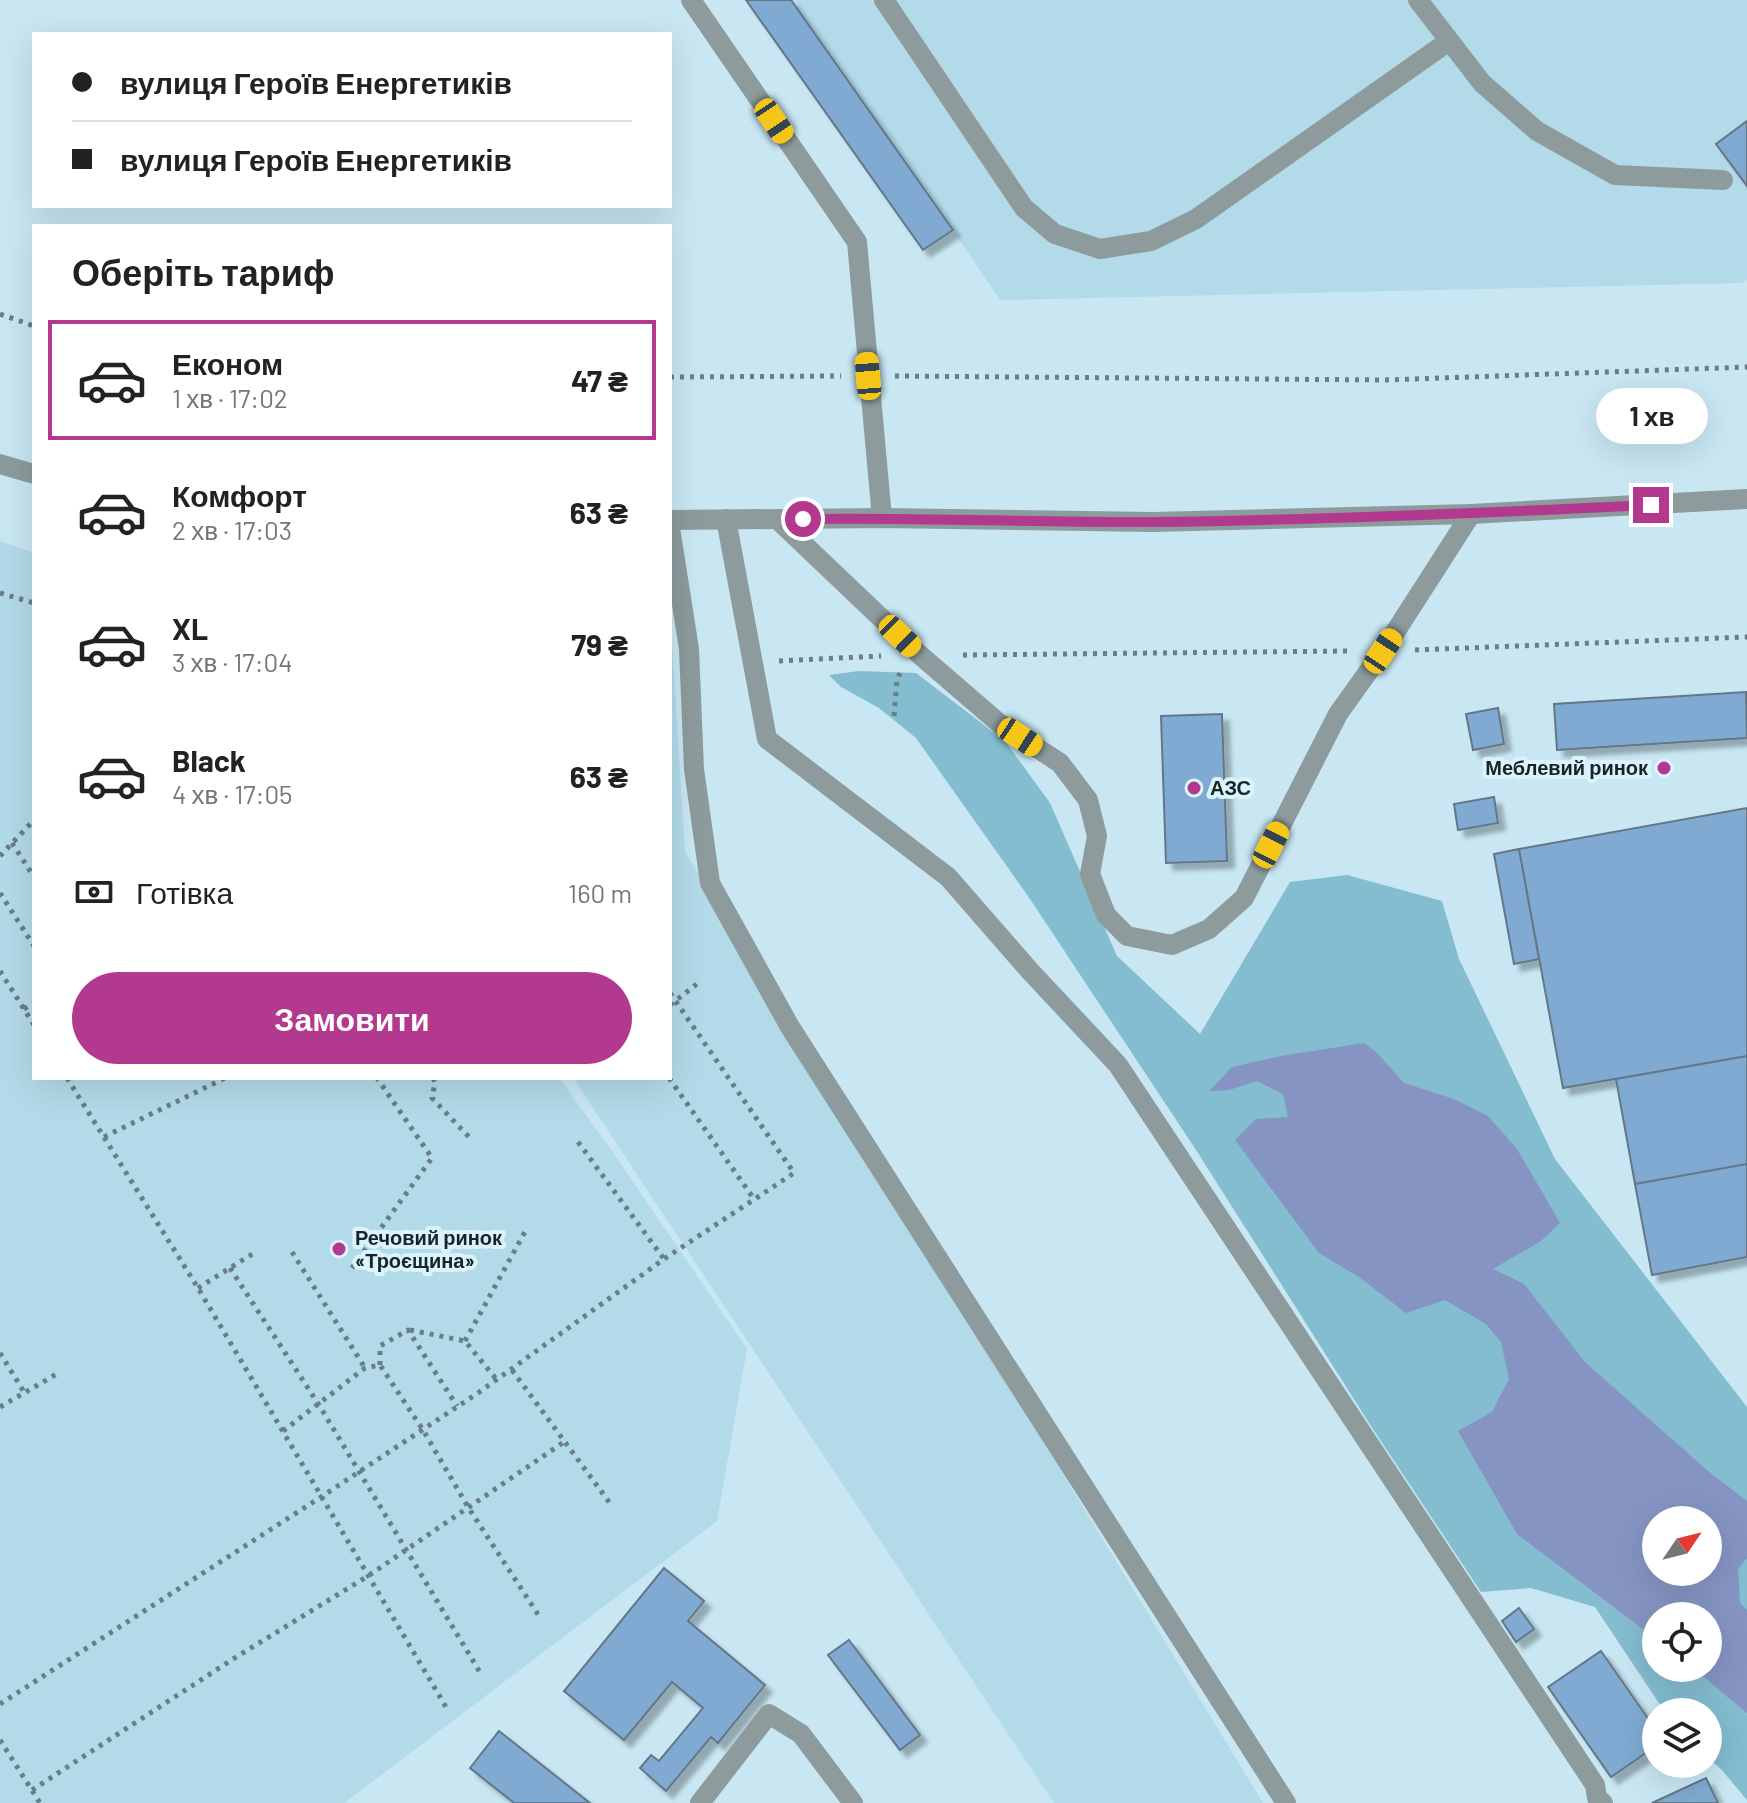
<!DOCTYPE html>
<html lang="uk">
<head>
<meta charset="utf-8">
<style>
	body { margin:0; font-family:Barlow,sans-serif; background:#f2f2f2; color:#222; height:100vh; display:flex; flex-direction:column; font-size:30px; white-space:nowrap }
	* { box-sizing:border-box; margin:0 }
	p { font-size:26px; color:#767676 }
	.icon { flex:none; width:44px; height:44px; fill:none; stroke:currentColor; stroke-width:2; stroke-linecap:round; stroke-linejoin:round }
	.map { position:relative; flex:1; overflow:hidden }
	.panel { position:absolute; left:32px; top:224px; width:640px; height:856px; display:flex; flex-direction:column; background:#fff; border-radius:0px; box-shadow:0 8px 32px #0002 }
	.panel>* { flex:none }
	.hud { position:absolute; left:32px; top:32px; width:640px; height:176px; border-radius:0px; box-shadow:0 8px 32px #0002; display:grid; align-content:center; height:176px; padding:0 40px; background:#fff }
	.needle { width:52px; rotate:55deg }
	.fabs { position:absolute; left:1642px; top:1506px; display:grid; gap:16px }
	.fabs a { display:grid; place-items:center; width:80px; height:80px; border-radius:50%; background:#fff; box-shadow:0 8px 32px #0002; font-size:40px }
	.end { position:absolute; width:36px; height:36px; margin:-18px; border:10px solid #b2398d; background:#fff; box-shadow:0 0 0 4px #fff }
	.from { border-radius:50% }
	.bubble { position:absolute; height:56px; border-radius:28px; background:#fff; box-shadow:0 8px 32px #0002; font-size:26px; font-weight:700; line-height:56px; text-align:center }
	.car { position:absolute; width:24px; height:48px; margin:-24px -12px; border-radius:10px; box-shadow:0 0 6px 2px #0007; background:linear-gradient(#f5c518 24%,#345 0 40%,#f5c518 0 76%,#345 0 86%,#f5c518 0) }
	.hud b { display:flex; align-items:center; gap:28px; height:76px; font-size:30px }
	.hud b+b { border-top:2px solid #e0e0e0 }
	.hud i { width:20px; height:20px; background:#222 }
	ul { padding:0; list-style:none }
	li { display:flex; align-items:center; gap:24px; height:120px; margin:0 16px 12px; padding:0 24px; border:4px solid transparent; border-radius:0px }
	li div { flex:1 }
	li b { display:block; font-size:30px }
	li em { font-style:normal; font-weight:700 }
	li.selected { border-color:#b2398d }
	li>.icon { width:72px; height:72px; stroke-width:1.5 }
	h2 { padding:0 40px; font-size:36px; line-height:96px }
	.pay { display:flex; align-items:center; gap:20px; height:88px; padding:0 40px; font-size:30px }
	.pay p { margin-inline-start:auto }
	.cta { display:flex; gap:16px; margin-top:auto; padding:16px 40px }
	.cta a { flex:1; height:92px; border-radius:48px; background:#b2398d; color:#fff; font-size:32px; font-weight:700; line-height:92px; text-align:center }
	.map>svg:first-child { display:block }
	.built { fill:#b3dae9 }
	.green { fill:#84bcd0; fill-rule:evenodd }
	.water { fill:#8594c3; fill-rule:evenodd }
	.building { fill:#80aad1; stroke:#647789; stroke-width:2; filter:url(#shadow) }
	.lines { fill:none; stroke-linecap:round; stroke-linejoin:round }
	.path { stroke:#697e86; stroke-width:5; stroke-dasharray:4 6; stroke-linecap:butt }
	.service { stroke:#8d9b9c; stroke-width:20 }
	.tertiary { stroke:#8d9b9c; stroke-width:20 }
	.route { stroke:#b2398d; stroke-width:10 }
	.poi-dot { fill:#b2398d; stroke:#daf3fc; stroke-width:3 }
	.labels { text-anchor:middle; stroke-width:8; stroke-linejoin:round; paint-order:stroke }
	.poi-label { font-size:20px; font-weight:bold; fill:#182428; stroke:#daf3fc; text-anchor:start }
</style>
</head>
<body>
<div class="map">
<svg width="1747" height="1803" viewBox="0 0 1747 1803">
	<defs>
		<filter id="shadow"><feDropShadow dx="7" dy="7" stdDeviation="2" flood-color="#0004"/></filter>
	</defs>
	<rect width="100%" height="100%" fill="#c8e7f3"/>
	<path class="built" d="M 791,0 L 1747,0 L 1747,280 L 1742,283 L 1000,300 L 953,230 Z
		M 0,541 L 34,553 L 34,1078 L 559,1078 L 610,1148 L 747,1349 L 717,1521 L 344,1803 L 0,1803 Z
		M 672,641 L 685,852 L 1263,1803 L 1054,1803 L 573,1078 L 670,1078 L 670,642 Z"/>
	<path class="green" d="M 859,671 L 916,673 L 1005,741 L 1050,803 L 1117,956 L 1200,1034 L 1290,882 L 1347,875 L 1442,901 L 1459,959 L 1555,1159 L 1747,1407 L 1747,1800 L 1721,1769 L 1708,1758 L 1708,1712 L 1665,1712 L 1595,1607 L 1531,1588 L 1481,1592 L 1371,1426 L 1198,1153 L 1030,899 L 916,738 L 879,708 L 841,687 L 829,675 ZM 1656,1520 L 1708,1520 L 1708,1572 L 1656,1572 ZM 1656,1616 L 1708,1616 L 1708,1668 L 1656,1668 Z"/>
	<path class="water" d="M 1364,1043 L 1376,1052 L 1404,1083 L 1454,1099 L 1488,1116 L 1517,1149 L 1560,1223 L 1541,1241 L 1493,1269 L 1524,1284 L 1585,1362 L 1709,1472 L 1747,1501 L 1747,1558 L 1738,1569 L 1740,1603 L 1747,1610 L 1747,1713 L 1693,1668 L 1708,1668 L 1708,1616 L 1656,1616 L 1656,1639 L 1517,1534 L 1458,1431 L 1492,1412 L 1509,1379 L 1501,1342 L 1486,1324 L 1445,1300 L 1406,1313 L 1359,1277 L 1319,1253 L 1235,1140 L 1256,1119 L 1288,1117 L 1283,1094 L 1257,1081 L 1229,1090 L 1209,1091 L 1232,1067 L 1281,1056 ZM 1656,1520 L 1708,1520 L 1708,1572 L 1656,1572 Z"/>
	<path class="building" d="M 746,0 L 791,0 L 953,230 L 923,250 Z
		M 1747,121 L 1747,186 L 1716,144 Z
		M 1746,692 L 1747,738 L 1557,750 L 1554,704 Z
		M 1498,708 L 1504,744 L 1473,750 L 1466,714 Z
		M 1222,714 L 1227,861 L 1166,863 L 1161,716 Z
		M 1494,797 L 1498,823 L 1458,830 L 1454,804 Z
		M 1747,808 L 1747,1056 L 1563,1088 L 1519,849 Z
		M 1519,849 L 1539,959 L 1514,964 L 1494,854 Z
		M 1747,1056 L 1747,1164 L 1635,1184 L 1616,1079 Z
		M 1747,1164 L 1747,1257 L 1652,1275 L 1635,1184 Z
		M 664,1568 L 704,1601 L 688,1621 L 765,1685 L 718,1743 L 711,1737 L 666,1791 L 640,1768 L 651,1755 L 659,1761 L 703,1708 L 672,1682 L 624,1740 L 564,1691 Z
		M 1519,1608 L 1534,1629 L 1516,1642 L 1502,1621 Z
		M 849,1640 L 920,1735 L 900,1750 L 828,1655 Z
		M 1601,1651 L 1656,1730 L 1656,1746 L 1611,1777 L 1548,1687 Z
		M 499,1731 L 590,1803 L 514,1803 L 470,1768 Z
		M 1706,1778 L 1718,1803 L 1652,1803 Z"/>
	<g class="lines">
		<path class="path" d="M 0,314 L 34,326
			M 895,376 L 1385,380 L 1747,367
			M 670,377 L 841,376
			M 0,593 L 34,603
			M 1415,650 L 1747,637
			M 963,655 L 1349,651
			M 779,661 L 881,656
			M 894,716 L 897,680 L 900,673
			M 12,843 L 34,877
			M 0,856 L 34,820
			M 0,893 L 34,946
			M 0,971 L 34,1025
			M 670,1005 L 697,984
			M 24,1009 L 34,1003
			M 67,1078 L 198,1288 L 446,1707
			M 433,1078 L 435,1082 L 432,1098 L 469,1137
			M 669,1078 L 754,1199
			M 104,1137 L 225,1078
			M 578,1142 L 664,1259
			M 292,1252 L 365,1368
			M 230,1268 L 319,1405 L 481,1674
			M 352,1268 L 432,1158 L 377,1078
			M 198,1288 L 254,1253
			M 410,1330 L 465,1341 L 497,1380
			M 465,1341 L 526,1230
			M 0,1353 L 24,1392
			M 380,1365 L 380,1346 L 408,1330 L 457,1406
			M 512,1370 L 612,1506
			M 0,1407 L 60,1372
			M 283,1431 L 365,1368 L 380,1365 L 423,1430 L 468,1507 L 541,1619
			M 0,1704 L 321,1497 L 478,1393 L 664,1259 L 794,1173 L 670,993
			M 0,1740 L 40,1803
			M 32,1790 L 233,1659 L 368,1576 L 564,1442"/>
		<path class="service" d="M 691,0 L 857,242 L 882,518
			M 884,0 L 1024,208 L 1055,234 L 1100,249 L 1151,241 L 1196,219 L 1449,41
			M 1418,0 L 1482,83 L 1537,131 L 1615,175 L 1723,180
			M 726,519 L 767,739 L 948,877 L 1030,971 L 1118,1065 L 1595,1785 L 1597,1798 L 1603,1803
			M 777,519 L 920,655 L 1000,724 L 1060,763 L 1088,800 L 1097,836 L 1090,874 L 1106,915 L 1127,936 L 1172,945 L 1209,929 L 1244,898 L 1338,714 L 1383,651 L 1471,514
			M 670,528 L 689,649 L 694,769 L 710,883 L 790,1027 L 1286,1803
			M 700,1803 L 769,1714 L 801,1734 L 853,1803"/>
		<path class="tertiary" d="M 0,464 L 34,474
			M 670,520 L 882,518 L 1153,522 L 1471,514 L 1747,499"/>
	</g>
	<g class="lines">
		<path class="route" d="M 803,519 C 921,517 1038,523 1155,522 C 1320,520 1486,513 1651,505"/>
	</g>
	<g class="poi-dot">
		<circle cx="1664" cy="768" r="8"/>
		<circle cx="1194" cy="788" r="8"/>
		<circle cx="339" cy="1249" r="8"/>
	</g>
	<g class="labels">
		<g class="poi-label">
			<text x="1648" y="775" text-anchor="end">Меблевий ринок</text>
			<text x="1210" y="795">АЗС</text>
			<text x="355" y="1245">Речовий ринок<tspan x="355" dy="23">«Троєщина»</tspan></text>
		</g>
	</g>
</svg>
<div class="fabs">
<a><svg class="needle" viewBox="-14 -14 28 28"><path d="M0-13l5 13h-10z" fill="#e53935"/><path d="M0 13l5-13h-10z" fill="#767676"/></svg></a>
<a><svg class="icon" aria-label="locate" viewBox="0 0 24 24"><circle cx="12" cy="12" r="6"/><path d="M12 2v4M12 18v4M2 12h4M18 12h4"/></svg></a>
<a><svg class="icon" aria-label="layers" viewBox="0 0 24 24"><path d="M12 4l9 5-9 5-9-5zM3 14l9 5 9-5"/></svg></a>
</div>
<i class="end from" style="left:803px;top:519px"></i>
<i class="end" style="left:1651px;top:505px"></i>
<div class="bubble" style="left:1596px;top:388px;width:112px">1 хв</div>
<i class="car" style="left:774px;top:121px;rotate:146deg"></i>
<i class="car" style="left:868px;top:376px;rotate:355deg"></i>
<i class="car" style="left:900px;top:636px;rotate:134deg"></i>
<i class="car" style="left:1383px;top:651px;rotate:33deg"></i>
<i class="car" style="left:1020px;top:737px;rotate:123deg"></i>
<i class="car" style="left:1271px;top:845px;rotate:27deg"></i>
<div class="hud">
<b><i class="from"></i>вулиця Героїв Енергетиків</b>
<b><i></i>вулиця Героїв Енергетиків</b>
</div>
<section class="panel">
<h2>Оберіть тариф</h2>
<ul>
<li class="selected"><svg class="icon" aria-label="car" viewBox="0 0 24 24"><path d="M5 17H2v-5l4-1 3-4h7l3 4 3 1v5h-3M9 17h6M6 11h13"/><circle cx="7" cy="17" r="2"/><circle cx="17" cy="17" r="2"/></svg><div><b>Економ</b><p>1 хв · 17:02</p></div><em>47 ₴</em></li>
<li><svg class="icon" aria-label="car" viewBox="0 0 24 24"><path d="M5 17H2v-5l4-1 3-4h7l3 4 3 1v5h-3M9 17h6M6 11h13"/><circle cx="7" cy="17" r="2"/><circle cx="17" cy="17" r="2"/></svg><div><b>Комфорт</b><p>2 хв · 17:03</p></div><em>63 ₴</em></li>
<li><svg class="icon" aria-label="car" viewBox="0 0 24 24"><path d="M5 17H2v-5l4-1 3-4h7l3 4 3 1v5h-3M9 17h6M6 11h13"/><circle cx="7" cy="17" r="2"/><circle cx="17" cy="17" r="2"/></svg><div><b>XL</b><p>3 хв · 17:04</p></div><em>79 ₴</em></li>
<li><svg class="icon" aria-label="car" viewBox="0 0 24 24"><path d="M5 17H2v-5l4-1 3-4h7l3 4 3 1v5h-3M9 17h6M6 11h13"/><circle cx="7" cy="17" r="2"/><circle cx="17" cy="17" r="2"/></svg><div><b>Black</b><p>4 хв · 17:05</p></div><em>63 ₴</em></li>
</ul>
<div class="pay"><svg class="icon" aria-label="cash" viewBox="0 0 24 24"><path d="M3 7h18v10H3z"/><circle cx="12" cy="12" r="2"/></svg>Готівка<p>160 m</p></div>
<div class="cta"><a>Замовити</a></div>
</section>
</div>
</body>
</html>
